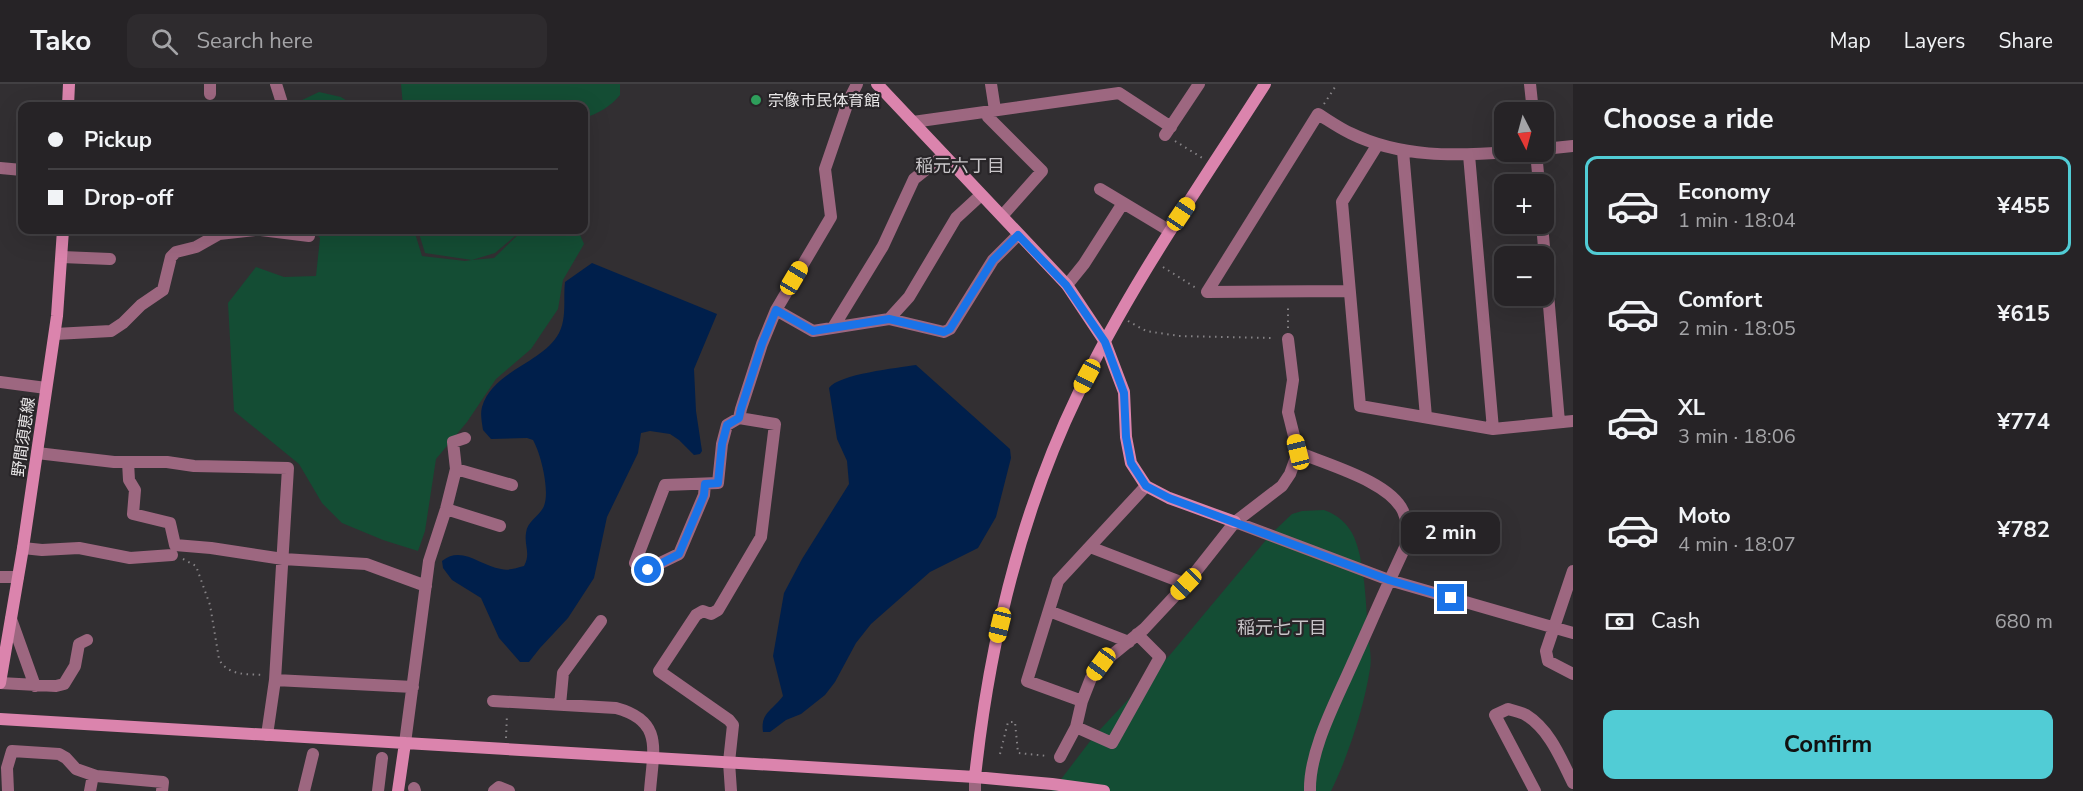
<!DOCTYPE html>
<html lang="en">
<head>
<meta charset="utf-8">
<style>
	body { margin:0; font-family:"Nunito Sans","Noto Sans JP",sans-serif; background:#2e2b2e; color:#f1f3f6; height:100vh; display:flex; flex-direction:column; font-size:22px; white-space:nowrap }
	* { box-sizing:border-box; margin:0 }
	p { font-size:20px; color:#a4a4a7 }
	.icon { flex:none; width:33px; height:33px; fill:none; stroke:currentColor; stroke-width:2; stroke-linecap:round; stroke-linejoin:round }
	.map { position:relative; flex:1; overflow:hidden }
	.side { display:flex; flex-direction:column; background:#262326; width:510px }
	.side>* { flex:none }
	.hud { position:absolute; left:18px; top:18px; width:570px; height:132px; border-radius:12px; box-shadow:0 6px 24px #0002,0 0 0 2px #424043; display:grid; align-content:center; height:132px; padding:0 30px; background:#262326 }
	.needle { width:39px; rotate:174deg }
	.tools { position:absolute; left:1494px; top:18px; display:grid; gap:12px }
	.tools a { display:grid; place-items:center; width:60px; height:60px; border-radius:12px; background:#262326; box-shadow:0 6px 24px #0002,0 0 0 2px #424043; font-size:30px }
	.end { position:absolute; width:27px; height:27px; margin:-14px; border:8px solid #1a73e8; background:#fff; box-shadow:0 0 0 3px #fff }
	.from { border-radius:50% }
	.bubble { position:absolute; height:42px; border-radius:12px; background:#262326; box-shadow:0 6px 24px #0002,0 0 0 2px #424043; font-size:20px; font-weight:700; line-height:42px; text-align:center }
	.car { position:absolute; width:18px; height:36px; margin:-18px -9px; border-radius:8px; box-shadow:0 0 4px 2px #0007; background:linear-gradient(#f5c518 24%,#345 0 40%,#f5c518 0 76%,#345 0 86%,#f5c518 0) }
	.hud b { display:flex; align-items:center; gap:21px; height:57px; font-size:22px }
	.hud b+b { border-top:2px solid #424043 }
	.hud i { width:15px; height:15px; background:#f1f3f6 }
	ul { padding:0; list-style:none }
	li { display:flex; align-items:center; gap:18px; height:99px; margin:0 12px 9px; padding:0 18px; border:3px solid transparent; border-radius:12px }
	li div { flex:1 }
	li b { display:block; font-size:22px }
	li em { font-style:normal; font-weight:700 }
	li.current { border-color:#51ccd5 }
	li>.icon { width:54px; height:54px; stroke-width:1.5 }
	h2 { padding:0 30px; font-size:27px; line-height:72px }
	.pay { display:flex; align-items:center; gap:15px; height:66px; padding:0 30px; font-size:22px }
	.pay p { margin-inline-start:auto }
	.primary-button { display:flex; gap:12px; margin-top:auto; padding:12px 30px }
	.primary-button a { flex:1; height:69px; border-radius:12px; background:#51ccd5; color:#111; font-size:24px; font-weight:700; line-height:69px; text-align:center }
	header { display:flex; align-items:center; gap:36px; box-sizing:border-box; height:84px; padding:0 30px; background:#262326; border-bottom:2px solid #424043 }
	header strong { font-size:28px }
	nav { display:flex; gap:33px; margin-inline-start:auto; font-size:21px }
	.search { width:420px; height:54px; background:#2e2b2e; display:flex; align-items:center; gap:15px; box-sizing:border-box; padding:0 21px; border-radius:12px; color:#a4a4a7; font-size:22px }
	main { display:flex; flex:1; min-height:0 }
	.map>svg:first-child { display:block }
	.green { fill:#144d34 }
	.water { fill:#001f4b }
	.lines { fill:none; stroke-linecap:round; stroke-linejoin:round }
	.path { stroke:#868386; stroke-width:2; stroke-dasharray:1.5 4.5; stroke-linecap:butt }
	.street { stroke:#9d6780; stroke-width:12 }
	.secondary { stroke:#db84ad; stroke-width:12 }
	.route { stroke:#1a73e8; stroke-width:8 }
	.leisure-dot { fill:#2e9e5b; stroke:#282528; stroke-width:2 }
	.labels { text-anchor:middle; stroke-width:4.5; stroke-linejoin:round; paint-order:stroke }
	.poi-label { font-size:16px; fill:#e7e5e6; stroke:#282528; text-anchor:start }
	.street-label { font-size:16px; fill:#e7e5e6; stroke:#282528 }
	.neighbourhood-label { font-size:18px; fill:#c7c4c7; stroke:#282528 }
</style>
</head>
<body>
<header>
<strong>Tako</strong>
<div class="search"><svg class="icon" aria-label="search" viewBox="0 0 24 24"><circle cx="10" cy="10" r="6"/><path d="M15 15l6 6"/></svg>Search here</div>
<nav><a>Map</a><a>Layers</a><a>Share</a></nav>
</header>
<main>
<div class="map">
<svg width="1573" height="707" viewBox="0 0 1573 707">
	<rect width="100%" height="100%" fill="#322f32"/>
	<path class="green" d="M 401,0 L 620,0 L 620,11 C 611,22 598,30 584,34 L 584,22 L 403,22 Z
		M 319,8 L 341,13 L 355,22 L 295,22 L 300,17 Z
		M 313,146 L 414,146 L 422,172 L 465,177 L 472,176 L 425,169 L 418,146 L 522,146 L 495,169 L 472,176 L 494,174 L 523,146 L 578,146 L 584,160 L 563,196 L 558,225 L 531,265 L 496,295 L 467,338 L 436,375 L 425,447 L 418,467 L 383,456 L 342,439 L 322,419 L 299,380 L 234,327 L 228,219 L 256,183 L 284,193 L 316,192 L 320,154 Z
		M 1324,426 C 1338,431 1348,440 1354,453 C 1365,478 1366,521 1368,548 C 1369,560 1372,573 1370,585 C 1364,623 1348,673 1331,707 L 1052,707 L 1094,652 L 1169,572 L 1271,450 L 1292,430 L 1302,427 Z"/>
	<path class="water" d="M 592,179 L 717,230 L 694,285 L 696,327 L 702,367 L 700,370 L 694,371 L 679,356 L 670,350 L 650,347 L 641,349 L 638,369 L 607,433 L 594,494 L 568,534 L 540,564 L 529,578 L 520,578 L 499,554 L 481,514 L 452,496 L 443,484 L 442,477 C 462,461 480,482 501,485 C 509,487 516,484 524,482 C 531,469 524,462 526,449 C 527,437 540,432 544,422 C 550,407 541,370 533,356 L 527,354 L 491,355 L 483,346 C 482,339 480,330 482,323 C 493,286 542,280 559,249 C 567,233 563,215 565,198 Z
		M 916,281 L 1010,365 L 1011,374 L 996,433 L 978,464 L 930,488 L 871,540 L 856,559 L 835,598 L 825,611 L 801,630 L 786,636 L 770,648 L 763,648 C 760,629 773,626 783,612 L 773,572 L 784,509 L 802,475 L 849,400 L 847,377 L 837,355 L 829,304 C 839,290 897,284 916,281 Z"/>
	<g class="lines">
		<path class="path" d="M 1324,20 L 1337,0
			M 1175,57 L 1204,75
			M 1163,183 L 1196,204
			M 1128,237 L 1146,247 L 1179,252 L 1275,254
			M 1288,244 L 1288,220
			M 183,475 L 196,482 L 210,521 L 219,575 C 227,592 248,590 264,591
			M 506,654 L 507,630
			M 1000,670 L 1008,638 L 1015,638 L 1018,669 L 1048,672"/>
		<path class="street" d="M 210,0 L 210,10
			M 276,0 L 282,19
			M 991,0 L 995,26
			M 1530,0 L 1533,28
			M 987,28 L 988,33 L 1042,87 L 1002,132
			M 913,38 L 1119,9 L 1171,43
			M 1165,51 L 1199,0
			M 1378,60 L 1342,118 L 1360,322 L 1493,345 L 1573,337
			M 1544,65 L 1573,62
			M 1403,67 L 1426,333
			M 1536,68 L 1539,100
			M 1469,71 L 1493,345
			M 0,84 L 22,86
			M 1100,105 L 1170,147
			M 1542,140 L 1559,338
			M 261,146 L 309,152
			M 62,173 L 110,175
			M 1067,201 L 1084,180 L 1123,119
			M 1207,208 L 1318,30 C 1328,36 1339,44 1350,49 C 1401,74 1455,72 1510,68
			M 1207,208 L 1349,207
			M 776,226 L 813,247 L 889,235 L 944,248 L 950,245 L 993,176 L 1018,151
			M 889,235 L 909,213 L 956,134 L 981,111
			M 834,242 L 883,162 L 914,95 L 944,71
			M 55,250 L 111,247 L 123,239 L 141,221 L 163,206 L 171,173 L 176,168 L 196,163 L 219,150 L 255,146
			M 0,298 L 46,304
			M 1298,368 C 1327,381 1389,397 1403,427 C 1408,438 1408,447 1407,459 C 1387,501 1369,543 1350,585 C 1334,621 1309,668 1310,707
			M 37,369 L 114,378 L 167,378 L 194,382 L 288,384 L 275,596 L 267,651
			M 128,378 L 129,396 L 135,406 L 133,430 L 170,439 L 175,461 L 211,464 L 283,475 L 366,480 L 426,502
			M 456,385 L 512,401
			M 705,400 L 704,411 L 679,470 L 648,485 L 635,479 L 665,401 L 718,399 L 722,360 L 727,341 L 739,334
			M 446,425 L 500,442
			M 1235,438 L 1389,496 L 1573,549
			M 1090,463 L 1186,500
			M 23,464 L 42,466 L 79,464 L 130,474 L 172,471
			M 1573,487 L 1546,567 L 1548,577 L 1573,590
			M 0,493 L 18,493
			M 1049,527 L 1129,558
			M 11,535 L 35,602
			M 275,596 L 413,603
			M 0,599 L 56,602 L 64,600 L 75,582 L 79,560 L 87,556
			M 493,617 L 616,624 C 664,637 653,666 650,707
			M 1082,617 L 1027,597 L 1058,497 L 1146,402
			M 560,621 L 563,589 L 601,537
			M 1076,643 L 1112,659 L 1160,573 L 1137,550
			M 405,659 L 429,477 L 446,425 L 456,385 L 453,358 L 465,354
			M 1060,673 L 1076,643 L 1082,617 L 1091,594 L 1101,580 L 1144,545 L 1186,500 L 1235,438 L 1282,402 L 1290,390 L 1298,368 L 1288,328 L 1293,296 L 1288,255
			M 975,693 L 975,707
			M 414,704 L 415,707
			M 8,707 L 7,684 L 12,667 L 59,670 L 66,674 L 76,685 L 96,692 L 163,698 L 162,707
			M 90,707 L 93,691
			M 304,707 L 313,670
			M 378,707 L 382,674
			M 494,707 L 499,703 L 509,707
			M 731,707 L 729,678 L 733,641 L 729,636 L 659,587 L 696,531 L 703,527 L 711,530 L 718,526 L 761,453 L 775,340 L 739,334 L 741,325 L 762,260 L 776,226 L 831,133 L 825,85 L 848,18 L 857,0
			M 1535,707 L 1495,631 L 1508,625 C 1514,627 1521,628 1526,631 C 1550,646 1561,675 1573,699"/>
		<path class="secondary" d="M 877,0 L 1067,201 L 1105,258 L 1124,308 L 1126,353 L 1131,379 L 1146,402 L 1169,414 L 1235,438
			M 68,22 L 69,0
			M 0,599 L 23,464 L 57,232 L 63,146
			M 0,635 L 975,693 L 1052,700 L 1104,707
			M 975,693 C 989,562 1020,430 1078,310 C 1130,201 1200,102 1265,0
			M 398,707 L 405,659"/>
	</g>
	<g class="lines">
		<path class="route" d="M 648,486 L 679,470 L 704,411 L 705,400 L 718,399 L 722,360 L 727,341 L 739,334 L 741,325 L 762,260 L 776,226 L 813,247 L 889,235 L 944,248 L 950,245 L 993,176 L 1018,151 L 1066,201 L 1105,258 L 1124,309 L 1126,353 L 1131,379 L 1146,402 L 1169,414 L 1389,496 L 1451,514"/>
	</g>
	<circle class="leisure-dot" cx="756" cy="16" r="6"/>
	<g class="labels">
		<g class="poi-label">
			<text x="768" y="22">宗像市民体育館</text>
		</g>
		<g class="street-label">
			<text transform="translate(23 353) rotate(-82)" y="6">野間須恵線</text>
		</g>
		<g class="neighbourhood-label">
			<text x="960" y="88">稲元六丁目</text>
			<text x="1282" y="550">稲元七丁目</text>
		</g>
	</g>
</svg>
<div class="tools">
<a><svg class="needle" viewBox="-14 -14 28 28"><path d="M0-13l5 13h-10z" fill="#e53935"/><path d="M0 13l5-13h-10z" fill="#a4a4a7"/></svg></a>
<a>+</a>
<a>−</a>
</div>
<i class="end from" style="left:648px;top:486px"></i>
<i class="end" style="left:1451px;top:514px"></i>
<div class="bubble" style="left:1401px;top:428px;width:99px">2 min</div>
<i class="car" style="left:1181px;top:130px;rotate:34deg"></i>
<i class="car" style="left:794px;top:194px;rotate:31deg"></i>
<i class="car" style="left:1087px;top:292px;rotate:208deg"></i>
<i class="car" style="left:1298px;top:368px;rotate:346deg"></i>
<i class="car" style="left:1186px;top:500px;rotate:224deg"></i>
<i class="car" style="left:1000px;top:541px;rotate:194deg"></i>
<i class="car" style="left:1101px;top:580px;rotate:216deg"></i>
<div class="hud">
<b><i class="from"></i>Pickup</b>
<b><i></i>Drop-off</b>
</div>
</div>
<section class="side">
<h2>Choose a ride</h2>
<ul>
<li class="current"><svg class="icon" aria-label="car" viewBox="0 0 24 24"><path d="M5 17H2v-5l4-1 3-4h7l3 4 3 1v5h-3M9 17h6M6 11h13"/><circle cx="7" cy="17" r="2"/><circle cx="17" cy="17" r="2"/></svg><div><b>Economy</b><p>1 min · 18:04</p></div><em>¥455</em></li>
<li><svg class="icon" aria-label="car" viewBox="0 0 24 24"><path d="M5 17H2v-5l4-1 3-4h7l3 4 3 1v5h-3M9 17h6M6 11h13"/><circle cx="7" cy="17" r="2"/><circle cx="17" cy="17" r="2"/></svg><div><b>Comfort</b><p>2 min · 18:05</p></div><em>¥615</em></li>
<li><svg class="icon" aria-label="car" viewBox="0 0 24 24"><path d="M5 17H2v-5l4-1 3-4h7l3 4 3 1v5h-3M9 17h6M6 11h13"/><circle cx="7" cy="17" r="2"/><circle cx="17" cy="17" r="2"/></svg><div><b>XL</b><p>3 min · 18:06</p></div><em>¥774</em></li>
<li><svg class="icon" aria-label="car" viewBox="0 0 24 24"><path d="M5 17H2v-5l4-1 3-4h7l3 4 3 1v5h-3M9 17h6M6 11h13"/><circle cx="7" cy="17" r="2"/><circle cx="17" cy="17" r="2"/></svg><div><b>Moto</b><p>4 min · 18:07</p></div><em>¥782</em></li>
</ul>
<div class="pay"><svg class="icon" aria-label="cash" viewBox="0 0 24 24"><path d="M3 7h18v10H3z"/><circle cx="12" cy="12" r="2"/></svg>Cash<p>680 m</p></div>
<div class="primary-button"><a>Confirm</a></div>
</section>
</main>
</body>
</html>
